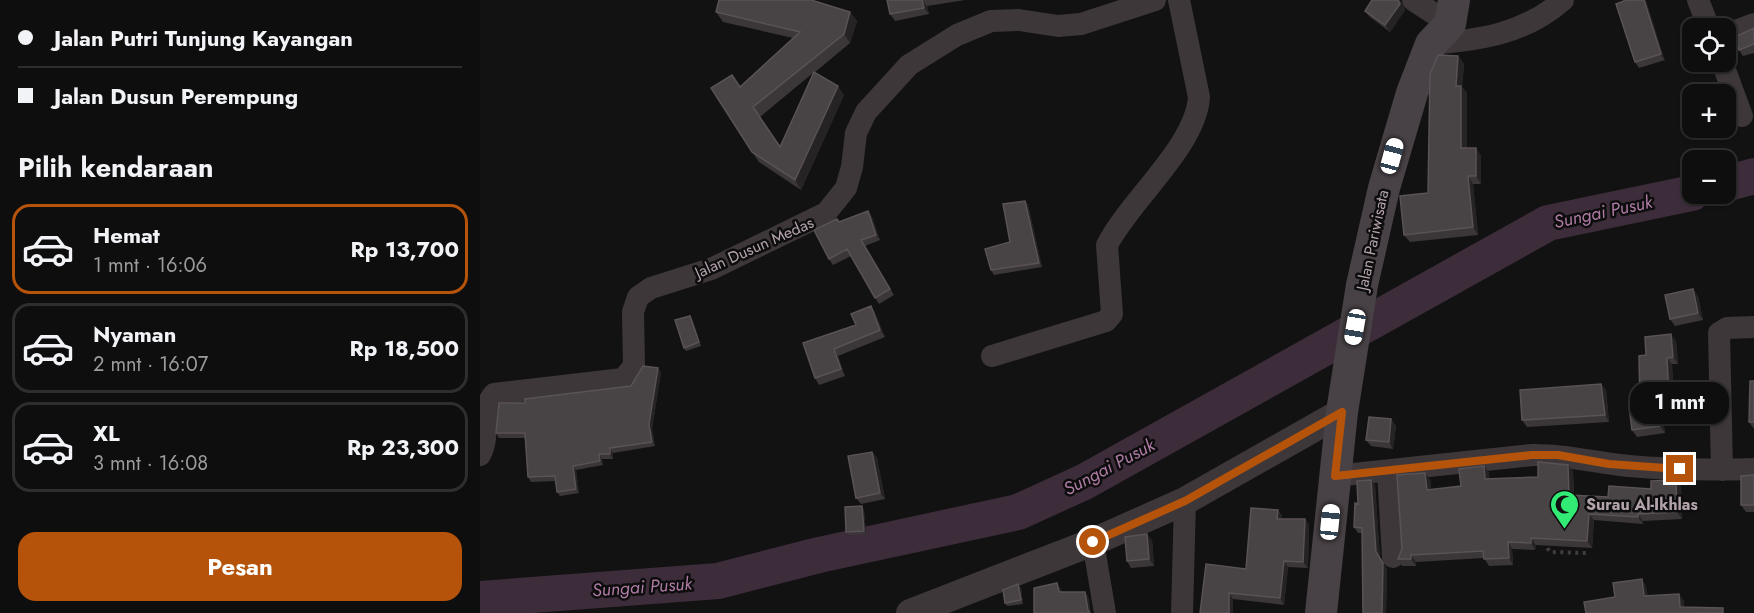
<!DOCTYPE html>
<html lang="id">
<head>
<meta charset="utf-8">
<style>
	body { margin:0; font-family:Jost,sans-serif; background:#171717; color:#f1f3f6; height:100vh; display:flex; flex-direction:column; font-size:22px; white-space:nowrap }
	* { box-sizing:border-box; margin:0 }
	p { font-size:20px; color:#9b9c9e }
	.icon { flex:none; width:33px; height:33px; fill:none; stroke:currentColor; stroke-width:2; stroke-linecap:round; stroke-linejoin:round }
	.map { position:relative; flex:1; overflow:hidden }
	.side { display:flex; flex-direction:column; background:#0e0e0e; width:480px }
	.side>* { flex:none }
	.hud { display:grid; align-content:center; height:132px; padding:0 18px; background:#0e0e0e }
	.tools { position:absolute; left:1202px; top:18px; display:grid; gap:12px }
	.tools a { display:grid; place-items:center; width:54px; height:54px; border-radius:12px; background:#0e0e0e; box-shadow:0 2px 4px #0004,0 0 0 2px #2e2e2e; font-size:30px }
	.end { position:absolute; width:27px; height:27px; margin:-14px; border:8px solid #b45309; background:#fff; box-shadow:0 0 0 3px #fff }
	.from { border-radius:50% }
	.bubble { position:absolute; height:42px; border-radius:18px; background:#0e0e0e; box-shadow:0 2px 4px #0004,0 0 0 2px #2e2e2e; font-size:20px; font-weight:700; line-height:42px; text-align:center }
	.car { position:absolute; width:18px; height:36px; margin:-18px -9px; border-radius:8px; box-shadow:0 0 4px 2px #0007; background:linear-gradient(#fff 24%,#345 0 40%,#fff 0 76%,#345 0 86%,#fff 0) }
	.hud b { display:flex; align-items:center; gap:21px; height:57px; font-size:22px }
	.hud b+b { border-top:2px solid #2e2e2e }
	.hud i { width:15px; height:15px; background:#f1f3f6 }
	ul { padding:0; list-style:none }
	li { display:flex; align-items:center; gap:18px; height:90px; margin:0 12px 9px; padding:0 6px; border:3px solid #2e2e2e; border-radius:18px }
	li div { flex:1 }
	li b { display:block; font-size:22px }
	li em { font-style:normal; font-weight:700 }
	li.active { border-color:#b45309 }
	li>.icon { width:54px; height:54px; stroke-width:1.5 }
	h2 { padding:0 18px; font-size:27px; line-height:72px }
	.cta { display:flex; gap:12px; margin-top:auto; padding:12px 18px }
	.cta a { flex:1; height:69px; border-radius:18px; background:#b45309; color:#fff; font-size:24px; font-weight:700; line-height:69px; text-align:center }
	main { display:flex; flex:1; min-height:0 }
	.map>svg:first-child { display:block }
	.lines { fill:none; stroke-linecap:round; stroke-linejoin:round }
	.river { stroke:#3d2d3b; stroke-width:36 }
	.path { stroke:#413b3e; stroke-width:4; stroke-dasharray:3 4.5; stroke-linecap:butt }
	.minor { stroke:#3d373a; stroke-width:22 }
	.tertiary { stroke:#3d373a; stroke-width:28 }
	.secondary { stroke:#484145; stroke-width:32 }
	.wall { fill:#3b3739; fill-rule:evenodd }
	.shaded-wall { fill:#262324 }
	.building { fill:#484345; stroke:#595256; stroke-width:1.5 }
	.route { stroke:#b45309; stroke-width:8 }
	.labels { text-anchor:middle; stroke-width:5; stroke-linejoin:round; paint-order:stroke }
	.street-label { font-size:16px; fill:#b3a3ad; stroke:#0e0d0d }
	.poi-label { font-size:16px; font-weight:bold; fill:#b3a3ad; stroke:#0e0d0d; text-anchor:start }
	.water-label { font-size:18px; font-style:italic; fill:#ae7ba5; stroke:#0e0d0d }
</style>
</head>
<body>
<main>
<section class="side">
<div class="hud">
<b><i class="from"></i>Jalan Putri Tunjung Kayangan</b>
<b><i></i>Jalan Dusun Perempung</b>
</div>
<h2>Pilih kendaraan</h2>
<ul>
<li class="active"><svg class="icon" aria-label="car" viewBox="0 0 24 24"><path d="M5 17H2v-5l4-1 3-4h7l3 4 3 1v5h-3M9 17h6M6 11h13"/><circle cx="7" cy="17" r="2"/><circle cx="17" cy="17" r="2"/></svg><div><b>Hemat</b><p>1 mnt · 16:06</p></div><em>Rp 13,700</em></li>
<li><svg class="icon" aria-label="car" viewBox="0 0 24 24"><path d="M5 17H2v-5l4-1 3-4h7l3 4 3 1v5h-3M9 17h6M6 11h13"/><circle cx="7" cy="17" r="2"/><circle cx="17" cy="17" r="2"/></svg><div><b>Nyaman</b><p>2 mnt · 16:07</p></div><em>Rp 18,500</em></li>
<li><svg class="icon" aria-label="car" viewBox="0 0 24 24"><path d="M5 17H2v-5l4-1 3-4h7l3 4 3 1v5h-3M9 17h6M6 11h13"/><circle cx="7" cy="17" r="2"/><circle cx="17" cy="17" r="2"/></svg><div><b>XL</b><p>3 mnt · 16:08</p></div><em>Rp 23,300</em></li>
</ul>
<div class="cta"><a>Pesan</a></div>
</section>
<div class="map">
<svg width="1274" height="613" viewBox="0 0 1274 613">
	<rect width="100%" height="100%" fill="#131212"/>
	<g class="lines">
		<path class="river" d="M 1245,184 L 1274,176
			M 0,599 L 238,581 L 339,555 L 538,512 L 604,482 L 1068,223 L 1212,193"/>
		<path class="path" d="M 1063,542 L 1070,552 L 1107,553"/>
		<path class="minor" d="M 933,0 L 970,24
			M 1218,0 L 1229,28
			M 1245,35 L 1274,24
			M 951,44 C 999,40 1045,34 1083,0
			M 1242,62 L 1262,116
			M 512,356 L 626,321 L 632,314 L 627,245 C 650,200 716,146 719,97 L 699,0
			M 0,455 C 11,436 0,409 14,394 L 143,379 L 154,366 L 153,312 L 158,297 L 171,288 L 231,269 L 346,213 L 366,188 L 372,167 L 376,133 L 386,112 L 429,65 L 477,35 L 511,21 L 539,20 L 578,26 L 601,24 L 675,0
			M 1242,470 L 1239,333 L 1247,328 L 1274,327
			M 908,471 L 913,557
			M 855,476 L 1052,455 C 1085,454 1116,463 1149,466 C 1190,470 1233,470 1274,469
			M 613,542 L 625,613
			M 702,613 L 705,501"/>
		<path class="tertiary" d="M 430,613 L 613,542 L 705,501 L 862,412"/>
		<path class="secondary" d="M 841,613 L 862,412 L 882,285 L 904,188 L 932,93 L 951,44 L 970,24 L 974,0"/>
	</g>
	<path class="wall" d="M 407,0 L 485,0 L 447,6 L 449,14 L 415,21 L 410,14 Z
		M 892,0 L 920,0 L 925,10 L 910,32 L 890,17 L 885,11 Z
		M 1144,1 L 1185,60 L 1159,68 L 1155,62 Z
		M 236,12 L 370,12 L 377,21 L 370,43 L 334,73 L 364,95 L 321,190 L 279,162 L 272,152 L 260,87 L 313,38 L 243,22 ZM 333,73 L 301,147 L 280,117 Z
		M 1274,28 L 1274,53 L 1263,56 L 1259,50 Z
		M 978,56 L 984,64 L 982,87 L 987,93 L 987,148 L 996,148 L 1001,156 L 1001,184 L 993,184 L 998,235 L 930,242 L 924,235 L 948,193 Z
		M 545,201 L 548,205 L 562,267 L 514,275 L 511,270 L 530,242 Z
		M 388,211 L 392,217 L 400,240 L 385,246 L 414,295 L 399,304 L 371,256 L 353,265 L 349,259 L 357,219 L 359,222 Z
		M 1218,296 L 1223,320 L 1195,326 L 1190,319 Z
		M 391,306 L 395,313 L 405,337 L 358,356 L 365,376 L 339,385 L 335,378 L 323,343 L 376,325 Z
		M 210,316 L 212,319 L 221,346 L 206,351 L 204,348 Z
		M 1196,341 L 1198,364 L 1192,364 L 1194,404 L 1181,405 L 1185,433 L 1157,437 L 1152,430 L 1160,405 L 1166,355 Z
		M 181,372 L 172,429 L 175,446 L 133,453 L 133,459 L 122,459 L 123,465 L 96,470 L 99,493 L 80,496 L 77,492 L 75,481 L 51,482 L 48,477 L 45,438 L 19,438 L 16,433 L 45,403 L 151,386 Z
		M 1274,381 L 1274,429 L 1269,422 Z
		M 1121,384 L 1126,390 L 1129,422 L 1047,427 L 1042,420 Z
		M 911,419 L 916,426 L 913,449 L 891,446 L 886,440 Z
		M 392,452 L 397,458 L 405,499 L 381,504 L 376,498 Z
		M 1004,466 L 1009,473 L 1009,479 L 1058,477 L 1093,471 L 1094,495 L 1128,497 L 1171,489 L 1201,487 L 1202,519 L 1163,521 L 1163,524 L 1114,520 L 1112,548 L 1056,545 L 1055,550 L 1032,549 L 1033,565 L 1009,566 L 1004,558 L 936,562 L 936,566 L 922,566 L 918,559 L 950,479 L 951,489 L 981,486 Z
		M 1274,475 L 1274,512 L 1266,512 L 1261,505 Z
		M 891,480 L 895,485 L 900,558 L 907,569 L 906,613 L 883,613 L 882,533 L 878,533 L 874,527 L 878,504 Z
		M 382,506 L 384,510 L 386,534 L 369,535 L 366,532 Z
		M 798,510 L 802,516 L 802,519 L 825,519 L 829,525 L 828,568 L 808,567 L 804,605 L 753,599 L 720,613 L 766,569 Z
		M 672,540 L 674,566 L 651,568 L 647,561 Z
		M 538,584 L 541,588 L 543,604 L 527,606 L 525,603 Z"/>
	<path class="shaded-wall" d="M 442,0 L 447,6 L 449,14 L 444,8 Z
		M 918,0 L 920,0 L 925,10 L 910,32 L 905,25 Z
		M 1164,0 L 1166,0 L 1185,60 L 1181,54 Z
		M 370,12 L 377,21 L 370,43 L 364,34 Z
		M 978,56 L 984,64 L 982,87 L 987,93 L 987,156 L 981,148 L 976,86 Z
		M 358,86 L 364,95 L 321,190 L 315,180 Z
		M 996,148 L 1001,156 L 1001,184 L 996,176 Z
		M 988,176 L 993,184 L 998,235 L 993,227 Z
		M 545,201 L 548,205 L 562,267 L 559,263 Z
		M 388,211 L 392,217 L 400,240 L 396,235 Z
		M 1213,289 L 1218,296 L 1223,320 L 1218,313 Z
		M 391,306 L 395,313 L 405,337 L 400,330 Z
		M 210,316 L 212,319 L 221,346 L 219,342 Z
		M 1191,334 L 1196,341 L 1198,364 L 1193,357 Z
		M 354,349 L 358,356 L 365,376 L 361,369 Z
		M 1187,358 L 1192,364 L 1194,404 L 1189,397 Z
		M 178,368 L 181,372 L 172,429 L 175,446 L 172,442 L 169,424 Z
		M 1121,384 L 1126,390 L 1129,422 L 1125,415 Z
		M 1176,398 L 1181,405 L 1185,433 L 1180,426 Z
		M 911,419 L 916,426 L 913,449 L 909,442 Z
		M 130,448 L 133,453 L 133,459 L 130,454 Z
		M 392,452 L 397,458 L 405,499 L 400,493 Z
		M 119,454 L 122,459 L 123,465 L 120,461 Z
		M 1088,465 L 1093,471 L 1094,502 L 1089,495 Z
		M 93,466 L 96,470 L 99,493 L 96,489 Z
		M 1004,466 L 1009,473 L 1010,486 L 1005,479 Z
		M 945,473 L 950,479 L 952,497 L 947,490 Z
		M 891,480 L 895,485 L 900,558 L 907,569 L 906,613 L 902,613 L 896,552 Z
		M 1196,480 L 1201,487 L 1202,519 L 1197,512 Z
		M 382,506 L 384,510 L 386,534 L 384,531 Z
		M 798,510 L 802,516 L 801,525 L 797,519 Z
		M 1109,514 L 1114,520 L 1112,548 L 1107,541 Z
		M 1158,514 L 1163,521 L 1163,524 L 1158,517 Z
		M 825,519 L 829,525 L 828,568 L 823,562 Z
		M 667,534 L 672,540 L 674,566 L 669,559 Z
		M 1051,538 L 1056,545 L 1055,550 L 1051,543 Z
		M 1028,542 L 1032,549 L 1033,565 L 1029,558 Z
		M 931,555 L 936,562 L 936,566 L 931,559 Z
		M 804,561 L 808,567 L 804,605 L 800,598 Z
		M 1162,579 L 1166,586 L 1169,602 L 1164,596 Z
		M 577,583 L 581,589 L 583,598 L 579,592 Z
		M 538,584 L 541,588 L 543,604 L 541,600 Z
		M 605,592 L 609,598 L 611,613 L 610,613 L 608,610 Z
		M 749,593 L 753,599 L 753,613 L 749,613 Z
		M 1199,594 L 1204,601 L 1205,613 L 1200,607 Z"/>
	<path class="building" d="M 239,0 L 331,0 L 370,12 L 364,34 L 273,107 L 300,147 L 334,72 L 358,86 L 315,180 L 272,152 L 231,88 L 252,75 L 260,87 L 320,32 L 236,12 Z
		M 407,0 L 442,0 L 444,8 L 410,14 Z
		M 892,0 L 918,0 L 920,4 L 905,25 L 885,11 Z
		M 1144,0 L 1164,0 L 1181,54 L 1155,62 L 1136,4 L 1144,1 Z
		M 1274,28 L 1274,44 L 1259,50 L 1255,37 Z
		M 958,55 L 978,56 L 976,86 L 981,86 L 981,148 L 996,148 L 996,176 L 988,176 L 993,227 L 924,235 L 920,196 L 948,193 L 950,74 Z
		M 545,201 L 559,263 L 511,270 L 505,249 L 530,242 L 523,204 Z
		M 388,211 L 396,235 L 381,240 L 410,289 L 395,298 L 367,249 L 349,259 L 334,230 L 357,219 L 359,222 Z
		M 1213,289 L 1218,313 L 1190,319 L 1185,295 Z
		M 391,306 L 400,330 L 354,349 L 361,369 L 335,378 L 323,343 L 376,325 L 371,314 Z
		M 210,316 L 219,342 L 204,348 L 195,320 Z
		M 1191,334 L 1193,357 L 1187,358 L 1189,397 L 1176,398 L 1180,426 L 1152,430 L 1149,407 L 1160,405 L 1159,356 L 1166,355 L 1165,337 Z
		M 163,366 L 178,368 L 169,424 L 172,442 L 130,448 L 130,454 L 119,454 L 120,461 L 93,466 L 96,489 L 77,492 L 75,476 L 48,477 L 45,433 L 16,433 L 19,403 L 45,403 L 45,399 L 151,386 Z
		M 1270,381 L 1274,381 L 1274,422 L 1269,422 Z
		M 1121,384 L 1125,415 L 1042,420 L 1040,390 Z
		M 889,417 L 911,419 L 909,442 L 886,440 Z
		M 392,452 L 400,493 L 376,498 L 368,456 Z
		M 1058,462 L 1088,465 L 1089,495 L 1128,497 L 1129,486 L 1171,489 L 1171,481 L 1196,480 L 1197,512 L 1158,514 L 1158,517 L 1109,514 L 1107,541 L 1051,538 L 1051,543 L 1028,542 L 1029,558 L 1004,559 L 1003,551 L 931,555 L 931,559 L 918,559 L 922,549 L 917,475 L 945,473 L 947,490 L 981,486 L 979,469 L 1004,466 L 1005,479 L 1058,477 Z
		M 1274,475 L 1274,505 L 1261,505 L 1261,476 Z
		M 891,480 L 896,552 L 903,563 L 902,613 L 883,613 L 882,528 L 874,527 L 875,503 L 878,504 L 877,481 Z
		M 382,506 L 384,531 L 366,532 L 365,507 Z
		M 771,508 L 798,510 L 797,519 L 825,519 L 823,562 L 804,561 L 800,598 L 749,593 L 749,613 L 720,613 L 726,564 L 766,569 Z
		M 667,534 L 669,559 L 647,561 L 645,537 Z
		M 1162,579 L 1164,596 L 1199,594 L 1200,607 L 1243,608 L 1243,613 L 1106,613 L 1104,602 L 1135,597 L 1133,583 Z
		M 577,583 L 579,592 L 605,592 L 608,610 L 610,613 L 554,613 L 554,588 Z
		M 538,584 L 541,600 L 525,603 L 523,590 Z"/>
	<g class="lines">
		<path class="route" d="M 613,542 L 705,501 L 862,412 L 855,476 L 1052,455 L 1078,455 L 1129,464 L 1200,469"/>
	</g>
	<defs>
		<symbol id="mosque-pin" viewBox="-11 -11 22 30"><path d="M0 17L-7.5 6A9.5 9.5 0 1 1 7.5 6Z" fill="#31eb75" stroke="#0e0d0d"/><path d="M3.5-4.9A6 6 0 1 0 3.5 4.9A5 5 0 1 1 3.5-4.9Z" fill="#111"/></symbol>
	</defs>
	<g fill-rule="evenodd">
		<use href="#mosque-pin" x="1068" y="488" width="33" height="45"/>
	</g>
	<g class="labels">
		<g class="street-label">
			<text transform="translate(892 240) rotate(-78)" y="6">Jalan Pariwisata</text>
			<text transform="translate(274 247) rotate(-24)" y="6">Jalan Dusun Medas</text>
		</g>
		<g class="poi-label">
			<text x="1106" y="510">Surau Al-Ikhlas</text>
		</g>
		<g class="water-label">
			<text transform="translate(1123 212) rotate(-12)" y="6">Sungai Pusuk</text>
			<text transform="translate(629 467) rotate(-28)" y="6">Sungai Pusuk</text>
			<text transform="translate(162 587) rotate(-4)" y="6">Sungai Pusuk</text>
		</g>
	</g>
</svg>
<div class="tools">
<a><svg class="icon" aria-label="locate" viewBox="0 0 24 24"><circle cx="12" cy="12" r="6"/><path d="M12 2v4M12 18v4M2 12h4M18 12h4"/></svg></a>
<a>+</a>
<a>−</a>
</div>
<i class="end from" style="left:613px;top:542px"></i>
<i class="end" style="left:1200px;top:469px"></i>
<div class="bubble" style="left:1150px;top:382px;width:99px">1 mnt</div>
<i class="car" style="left:912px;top:156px;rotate:15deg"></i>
<i class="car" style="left:875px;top:327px;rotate:190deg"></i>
<i class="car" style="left:850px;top:522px;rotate:6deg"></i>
</div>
</main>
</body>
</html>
